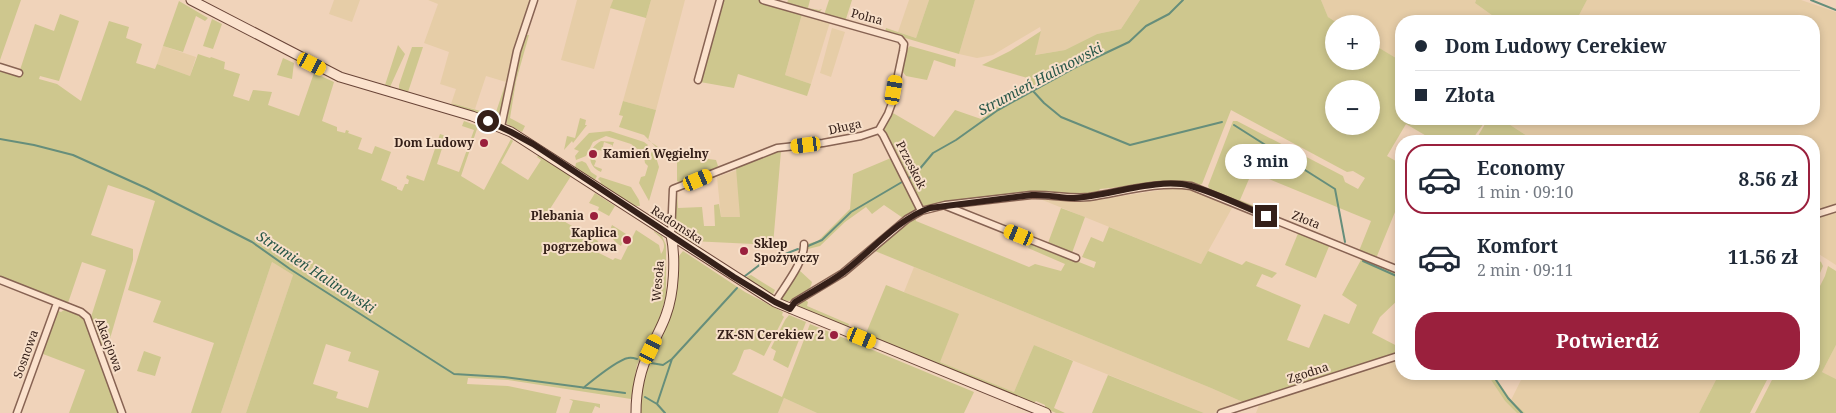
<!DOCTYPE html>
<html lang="pl">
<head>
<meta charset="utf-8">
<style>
	body { margin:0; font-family:"Noto Serif",serif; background:#f6f6f7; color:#1f2937; height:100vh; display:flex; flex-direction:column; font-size:19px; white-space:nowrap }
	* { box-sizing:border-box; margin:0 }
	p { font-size:16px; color:#747a83 }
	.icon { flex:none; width:28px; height:28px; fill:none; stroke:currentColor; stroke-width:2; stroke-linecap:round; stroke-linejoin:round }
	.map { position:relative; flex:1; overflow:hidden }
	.details { position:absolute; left:1395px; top:135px; width:425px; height:245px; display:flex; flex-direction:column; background:#fff; border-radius:20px; box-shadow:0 2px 8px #0003 }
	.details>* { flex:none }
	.top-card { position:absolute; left:1395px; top:15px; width:425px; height:110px; border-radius:20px; box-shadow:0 2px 8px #0003; display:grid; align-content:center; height:110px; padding:0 20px; background:#fff }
	.tools { position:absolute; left:1325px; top:15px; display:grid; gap:10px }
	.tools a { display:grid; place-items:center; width:55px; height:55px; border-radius:50%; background:#fff; box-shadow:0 2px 8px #0003; font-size:25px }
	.end { position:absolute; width:22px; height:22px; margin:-11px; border:6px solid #352019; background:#fff; box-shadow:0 0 0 2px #fff }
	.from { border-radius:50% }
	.bubble { position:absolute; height:35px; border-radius:18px; background:#fff; box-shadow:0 2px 8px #0003; font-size:16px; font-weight:700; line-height:35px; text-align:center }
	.car { position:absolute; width:15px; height:30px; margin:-15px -8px; border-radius:6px; box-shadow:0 0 4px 1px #0007; background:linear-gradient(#f5c518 24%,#345 0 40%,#f5c518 0 76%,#345 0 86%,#f5c518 0) }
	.top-card b { display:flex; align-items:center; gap:18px; height:48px; font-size:19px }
	.top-card b+b { border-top:1px solid #e0e1e3 }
	.top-card i { width:12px; height:12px; background:#1f2937 }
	ul { padding:9px 0 0; list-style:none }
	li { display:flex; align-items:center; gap:15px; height:70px; margin:0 10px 8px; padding:0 10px; border:2px solid transparent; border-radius:20px }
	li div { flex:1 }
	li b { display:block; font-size:19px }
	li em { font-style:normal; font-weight:700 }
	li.active { border-color:#9a203d }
	li>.icon { width:45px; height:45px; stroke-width:1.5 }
	.cta { display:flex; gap:10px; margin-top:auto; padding:10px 20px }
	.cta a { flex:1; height:58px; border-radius:20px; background:#9a203d; color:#fff; font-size:20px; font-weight:700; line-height:58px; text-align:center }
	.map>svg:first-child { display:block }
	.farmland { fill:#e6cda7 }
	.green { fill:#cec78e; fill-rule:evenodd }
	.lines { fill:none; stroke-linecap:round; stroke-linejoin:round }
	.stream { stroke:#668e7b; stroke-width:2 }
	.street-casing { stroke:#876353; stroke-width:9 }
	.secondary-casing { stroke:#694437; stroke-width:11 }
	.street { stroke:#fbe2cd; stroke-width:6 }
	.secondary { stroke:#fbe2cd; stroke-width:9 }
	.route { stroke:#352019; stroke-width:6 }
	.poi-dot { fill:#9a203d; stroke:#f7dfc9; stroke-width:2 }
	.labels { text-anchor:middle; stroke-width:4; stroke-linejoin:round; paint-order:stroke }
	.street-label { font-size:12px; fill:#352019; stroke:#f7dfc9 }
	.poi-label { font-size:12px; font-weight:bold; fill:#352019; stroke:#f7dfc9; text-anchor:end }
	.water-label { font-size:14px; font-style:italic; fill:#275648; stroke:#f7dfc9 }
</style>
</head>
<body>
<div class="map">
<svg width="1836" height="413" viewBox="0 0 1836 413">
	<rect width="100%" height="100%" fill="#f0d3ba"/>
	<path class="farmland" d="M 334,0 L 360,0 L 352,22 L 329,14 Z
		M 428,0 L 531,0 L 510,76 L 506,82 L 486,76 L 475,109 L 455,104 L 451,104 L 456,89 L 440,84 L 449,52 L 424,43 L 438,4 Z
		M 577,0 L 613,0 L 594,69 L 561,60 Z
		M 651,0 L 685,0 L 656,110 L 623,101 Z
		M 909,0 L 929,0 L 916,38 L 898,32 Z
		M 975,0 L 1140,0 L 1121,29 L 1097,34 L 1065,50 L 1034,55 L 1041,31 L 1040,27 L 993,55 L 977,58 L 959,54 Z
		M 1321,0 L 1476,0 L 1475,3 L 1500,21 L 1401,21 L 1401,61 L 1371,43 L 1371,24 L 1339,24 L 1328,17 Z
		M 1587,0 L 1801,0 L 1836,12 L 1836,205 L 1814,213 L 1814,141 L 1535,141 L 1501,119 L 1814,119 L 1814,21 L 1576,21 Z
		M 802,14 L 830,22 L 811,84 L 785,75 Z
		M 832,28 L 845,32 L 831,77 L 820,73 Z
		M 163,46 L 196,57 L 190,76 L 157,64 Z
		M 737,170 L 741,217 L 721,217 L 717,177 Z
		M 1181,187 L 1194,190 L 1232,208 L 1201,264 L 1035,197 L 1048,197 L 1082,202 Z
		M 1836,211 L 1836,265 L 1814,251 L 1814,229 L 1821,216 Z
		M 272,262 L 293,275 L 246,413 L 221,413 Z
		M 914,267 L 1211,388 L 1245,403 L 1214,413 L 1204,413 L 1034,345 L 1014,392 L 940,362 L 922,300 L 904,292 Z
		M 1836,345 L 1836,379 L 1822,372 Z
		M 1401,357 L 1401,374 L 1487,374 L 1505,401 L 1517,413 L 1256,413 L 1259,405 Z
		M 1524,374 L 1719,374 L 1699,413 L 1525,413 L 1511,400 Z
		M 784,398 L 817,413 L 778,413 Z"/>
	<path class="green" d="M 0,0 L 21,0 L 0,60 Z
		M 613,0 L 651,0 L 646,18 L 610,8 Z
		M 723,0 L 758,0 L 802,14 L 785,75 L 811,84 L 807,96 L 738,74 L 734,88 L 700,82 Z
		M 788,0 L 810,0 L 808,8 L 819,10 L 822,9 L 819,12 L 787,3 Z
		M 829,0 L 852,0 L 845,22 L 824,15 Z
		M 929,0 L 975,0 L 959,54 L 885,32 L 886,28 L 916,38 Z
		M 1140,0 L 1321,0 L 1328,17 L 1339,24 L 1334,24 L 1334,61 L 1371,61 L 1371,43 L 1401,61 L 1401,119 L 1487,119 L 1471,141 L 1435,141 L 1406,124 L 1387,156 L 1401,164 L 1401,212 L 1395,212 L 1377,256 L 1375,257 L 1359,251 L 1371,221 L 1252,172 L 1240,200 L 1276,215 L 1276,217 L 1210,190 L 1208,186 L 1233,121 L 1237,121 L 1343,176 L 1345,182 L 1358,189 L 1365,178 L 1353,171 L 1347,172 L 1231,110 L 1202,184 L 1199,185 L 1170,182 L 1100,189 L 1097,193 L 1073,196 L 1048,191 L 1029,191 L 923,206 L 903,218 L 884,205 L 872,214 L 866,207 L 845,222 L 820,246 L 808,249 L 807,244 L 818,241 L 850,209 L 853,174 L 898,155 L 883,130 L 893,113 L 934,137 L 955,110 L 981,119 L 1031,79 L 982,65 L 1010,51 L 1041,31 L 1035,55 L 1065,50 L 1097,34 L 1121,29 ZM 1334,89 L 1371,89 L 1371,126 L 1334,126 Z
		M 1476,0 L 1587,0 L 1576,21 L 1500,21 L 1475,3 Z
		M 179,1 L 208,18 L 205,21 L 196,16 L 183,52 L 163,46 Z
		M 60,14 L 79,21 L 59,81 L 40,76 L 39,79 L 57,84 L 81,101 L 109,21 L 129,27 L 126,38 L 142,44 L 136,63 L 155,69 L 157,64 L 190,76 L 198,54 L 210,58 L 211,57 L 225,62 L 224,69 L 240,74 L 233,96 L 249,101 L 253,90 L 272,92 L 268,105 L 299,116 L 314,73 L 334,82 L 322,121 L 337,127 L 337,131 L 345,133 L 346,130 L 349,131 L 348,133 L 362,138 L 358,149 L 372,154 L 375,146 L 391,152 L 381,180 L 397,187 L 397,189 L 402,191 L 405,184 L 408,184 L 409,180 L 406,178 L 407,175 L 424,181 L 440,134 L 446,136 L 437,164 L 459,172 L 474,130 L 462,126 L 464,121 L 478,126 L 461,176 L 484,190 L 511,139 L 513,141 L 501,163 L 528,180 L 541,160 L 537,157 L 539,155 L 571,176 L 548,212 L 598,241 L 595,251 L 613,260 L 615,258 L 621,260 L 636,230 L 659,245 L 661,254 C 668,244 662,238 654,232 L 654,231 L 662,236 L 666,245 L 666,297 L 659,320 L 637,365 L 631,399 L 508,380 L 468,378 L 467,384 L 508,386 L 561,397 L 556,413 L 246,413 L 293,275 L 272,262 L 221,413 L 191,413 L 214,343 L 153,322 L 161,301 L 128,290 L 155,201 L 108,185 L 91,235 L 133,249 L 133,260 L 109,342 L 105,349 L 102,348 L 91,317 L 106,270 L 82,262 L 68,303 L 65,304 L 0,277 L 0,65 L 20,70 L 35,24 L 54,31 ZM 326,344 L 351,352 L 348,361 L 379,371 L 368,408 L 336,398 L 338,392 L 313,384 Z
		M 212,19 L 222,24 L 213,49 L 203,46 Z
		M 524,35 L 529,35 L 516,81 L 510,118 L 525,126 L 522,132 L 507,124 L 506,119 L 511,82 Z
		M 398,45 L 405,54 L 390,87 L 385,85 Z
		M 910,46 L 956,59 L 955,67 L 934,60 L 927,80 L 906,76 L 901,70 L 905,51 Z
		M 412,47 L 423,47 L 408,92 L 399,90 L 399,85 Z
		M 283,58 L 294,63 L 292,79 L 277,75 Z
		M 510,76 L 501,118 L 496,119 L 451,104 L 455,104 L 495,115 L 506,82 Z
		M 623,101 L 656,110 L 648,140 L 658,147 L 666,149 L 665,151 L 657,148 L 644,135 L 619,127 L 623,116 L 619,115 Z
		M 580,118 L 586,120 L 585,125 L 587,125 L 573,143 L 572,141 L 564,150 L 567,136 L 575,138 Z
		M 1488,119 L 1501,119 L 1535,141 L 1475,141 Z
		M 610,131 L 644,142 L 648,145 L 641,152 L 631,144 L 606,136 L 593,142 L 586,156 L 576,160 L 575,156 L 579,151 L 574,149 L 589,133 Z
		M 601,141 L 614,142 L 612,147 L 612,145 L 604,142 L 602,151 L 599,150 L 593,152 L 592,157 L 596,161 L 594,166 L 602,169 L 601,172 C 586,166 587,148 601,141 Z
		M 783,149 L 781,151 L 773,245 L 691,241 L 707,252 L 706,253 L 675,233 L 676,196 L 677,191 L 678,208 L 702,207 L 704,226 L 715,226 L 714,205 L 719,204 L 721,217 L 740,217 L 736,168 L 699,184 L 699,183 Z
		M 654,151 L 659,167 L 649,201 L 639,183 L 641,177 L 645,176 L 648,166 L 645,163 L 644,157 Z
		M 678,155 L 716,160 L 718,166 L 713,171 L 680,183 L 677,181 L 677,157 Z
		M 582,161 L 586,163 L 591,172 L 597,176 L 595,180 L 599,182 L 598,183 L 575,168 L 576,163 Z
		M 600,177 L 631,187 L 639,200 L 640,206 L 633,206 L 599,184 L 601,182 L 598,179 Z
		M 595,193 L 615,206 L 609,216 L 598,210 L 599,207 L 589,203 Z
		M 1061,208 L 1085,217 L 1072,253 L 1045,243 L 1048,243 Z
		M 915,217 L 916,221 L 1029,267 L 1035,264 L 1061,271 L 1065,264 L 1028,248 L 1031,243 L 1094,268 L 1096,262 L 1082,257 L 1091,237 L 1103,242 L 1109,227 L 1201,264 L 1208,251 L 1242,265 L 1246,261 L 1277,273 L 1272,278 L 1262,274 L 1256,286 L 1301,305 L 1287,340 L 1309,348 L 1324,314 L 1349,324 L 1357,305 L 1342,295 L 1362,258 L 1401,275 L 1401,297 L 1380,317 L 1372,333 L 1401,348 L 1401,353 L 1245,403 L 1211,388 L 875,251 Z
		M 612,225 L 626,234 L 621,246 C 613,241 608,234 612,225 Z
		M 1299,231 L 1330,244 L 1316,278 L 1285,265 Z
		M 683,251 L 745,292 L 783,312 L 782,315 L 784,317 L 764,356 L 750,349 L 744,350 L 736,370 L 732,374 L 782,397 L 810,324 L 974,392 L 964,413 L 817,413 L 784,398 L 778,413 L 640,413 C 640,369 659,351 671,314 C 677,295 676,275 676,256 L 679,256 Z
		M 1814,257 L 1821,262 L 1823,266 L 1814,287 Z
		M 1828,266 L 1836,271 L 1836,345 L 1822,372 L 1836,379 L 1836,413 L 1755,413 L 1775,374 L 1814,374 L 1814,298 L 1825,276 Z
		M 799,270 L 812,282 C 810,293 795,300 785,302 L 781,300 Z
		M 740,273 L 746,277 L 751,275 L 775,290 L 772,296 L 740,277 Z
		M 886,285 L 959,314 L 940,362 L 1014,392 L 1034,345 L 1073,361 L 1054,408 L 1065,413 L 1056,413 L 1045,408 L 1045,405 L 1036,401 L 1033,404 L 853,331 L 854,326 L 867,331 Z
		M 804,299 L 808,302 L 807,306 L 849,324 L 848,327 L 845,328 L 797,308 L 796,304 Z
		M 64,310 L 84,317 L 114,396 L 119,413 L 69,413 L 85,370 L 43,354 L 55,315 L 58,311 L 61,312 Z
		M 789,315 L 806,322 L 788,368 L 773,360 L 776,351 L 771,348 L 785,320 Z
		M 144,351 L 161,357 L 155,376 L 137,371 Z
		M 1487,374 L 1493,374 L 1511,400 L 1525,413 L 1517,413 L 1505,401 Z
		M 1719,374 L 1770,374 L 1750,413 L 1699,413 Z
		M 1108,375 L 1204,413 L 1092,413 Z
		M 569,399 L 600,404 L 600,408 L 595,406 L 592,413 L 569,413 L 573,401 Z"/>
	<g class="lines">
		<path class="stream" d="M 1811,0 L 1836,10
			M 1033,91 L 1044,103 L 1061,117 L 1130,145 L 1222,122
			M 1234,125 L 1335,189 L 1345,242
			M 0,139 L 34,145 L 73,155 L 146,188 L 252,242 L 290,269 L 454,374 L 504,377 L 625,393
			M 908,179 L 918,171 L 933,153 L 956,140 L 998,110 L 1076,67 L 1129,42 L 1146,26 L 1169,14 L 1183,0
			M 808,246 L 822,240 L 851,212 L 902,182
			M 1363,261 L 1401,278
			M 745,276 L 762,263 L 798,249
			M 651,363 L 663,365 L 672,359
			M 1492,374 L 1508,398 L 1522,413
			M 583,388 C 593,380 617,360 628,358 C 631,357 634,358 637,359
			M 645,397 L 657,404 L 665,413
			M 657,404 L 672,359 L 737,288"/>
		<defs>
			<path id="street" d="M 0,67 L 19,73
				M 698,80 L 720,0
				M 501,127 L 517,51 L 534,0
				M 879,130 L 883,135 L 921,211
				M 946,206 L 1076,258
				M 1814,215 L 1836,208
				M 671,235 L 673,189 L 777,148 L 823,143 L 861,136 L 879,130 L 888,114 L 892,103 L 903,51 L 904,44 L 900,39 L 763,0
				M 0,280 L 81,312 L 87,317 L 122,413
				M 775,302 C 784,287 805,261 804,244
				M 790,309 L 795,302 L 843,273 L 907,219 L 921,211 L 945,205 L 1031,195 C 1051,194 1069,199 1089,197 C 1123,192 1157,181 1191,186 L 1401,271
				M 17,413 L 57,303
				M 1221,413 L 1401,355"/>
			<path id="secondary" d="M 191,0 L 340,77 L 472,116 L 511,132 L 775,302 L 1046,413
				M 636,413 C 636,391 640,370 650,350 C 655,338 662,327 666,315 C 674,294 676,258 671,235"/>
		</defs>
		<use href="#street" class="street-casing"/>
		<use href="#secondary" class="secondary-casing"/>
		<use href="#street" class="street"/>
		<use href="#secondary" class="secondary"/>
	</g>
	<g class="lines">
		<path class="route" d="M 488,121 L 511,132 L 533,144 L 734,277 L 775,302 L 790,309 L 795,302 C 811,292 829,283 844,272 C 871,251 899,218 930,208 L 1032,195 C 1046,194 1060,198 1074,198 C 1109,196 1158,177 1191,186 C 1216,193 1242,206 1266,216"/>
	</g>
	<g class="poi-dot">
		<circle cx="484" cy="143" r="5"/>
		<circle cx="593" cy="154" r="5"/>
		<circle cx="594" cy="216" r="5"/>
		<circle cx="627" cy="240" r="5"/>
		<circle cx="744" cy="251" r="5"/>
		<circle cx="834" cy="335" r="5"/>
	</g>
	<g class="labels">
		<g class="street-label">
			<text transform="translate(867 17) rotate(15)" y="4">Polna</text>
			<text transform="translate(845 127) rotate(-12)" y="4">Długa</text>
			<text transform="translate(911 165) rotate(63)" y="4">Przeskok</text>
			<text transform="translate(1306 220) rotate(22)" y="4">Złota</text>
			<text transform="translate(677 225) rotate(33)" y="4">Radomska</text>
			<text transform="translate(658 281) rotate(-85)" y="4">Wesoła</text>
			<text transform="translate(109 345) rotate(69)" y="4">Akacjowa</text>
			<text transform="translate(26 354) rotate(-70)" y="4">Sosnowa</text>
			<text transform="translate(1308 373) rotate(-18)" y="4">Zgodna</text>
		</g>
		<g class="poi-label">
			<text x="474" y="147">Dom Ludowy</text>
			<text x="603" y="158" text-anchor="start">Kamień Węgielny</text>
			<text x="584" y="220">Plebania</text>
			<text x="617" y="237">Kaplica<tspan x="617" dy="14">pogrzebowa</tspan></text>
			<text x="754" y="248" text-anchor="start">Sklep<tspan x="754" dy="14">Spożywczy</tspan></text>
			<text x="824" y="339">ZK-SN Cerekiew 2</text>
		</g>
		<g class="water-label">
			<text transform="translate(1040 79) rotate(-28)" y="5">Strumień Halinowski</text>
			<text transform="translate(316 272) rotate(33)" y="5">Strumień Halinowski</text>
		</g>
	</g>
</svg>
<div class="tools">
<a>+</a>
<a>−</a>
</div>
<i class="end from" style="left:488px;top:121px"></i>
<i class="end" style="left:1266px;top:216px"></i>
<div class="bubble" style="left:1225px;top:144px;width:82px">3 min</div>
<i class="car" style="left:312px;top:64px;rotate:117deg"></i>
<i class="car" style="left:894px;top:90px;rotate:10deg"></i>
<i class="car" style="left:806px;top:145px;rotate:263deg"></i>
<i class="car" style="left:698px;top:180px;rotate:67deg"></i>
<i class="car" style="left:1019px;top:235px;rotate:292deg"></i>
<i class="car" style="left:862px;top:338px;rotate:112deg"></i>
<i class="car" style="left:651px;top:349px;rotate:26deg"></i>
<div class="top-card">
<b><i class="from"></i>Dom Ludowy Cerekiew</b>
<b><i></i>Złota</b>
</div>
<section class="details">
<ul>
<li class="active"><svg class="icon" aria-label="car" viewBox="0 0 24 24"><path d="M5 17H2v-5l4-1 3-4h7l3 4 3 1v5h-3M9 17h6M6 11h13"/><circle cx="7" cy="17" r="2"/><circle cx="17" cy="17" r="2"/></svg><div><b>Economy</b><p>1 min · 09:10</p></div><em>8.56 zł</em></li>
<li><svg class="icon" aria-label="car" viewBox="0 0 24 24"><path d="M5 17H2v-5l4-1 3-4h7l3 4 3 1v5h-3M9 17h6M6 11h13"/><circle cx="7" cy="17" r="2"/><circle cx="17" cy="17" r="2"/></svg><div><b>Komfort</b><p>2 min · 09:11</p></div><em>11.56 zł</em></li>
</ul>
<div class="cta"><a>Potwierdź</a></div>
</section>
</div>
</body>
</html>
